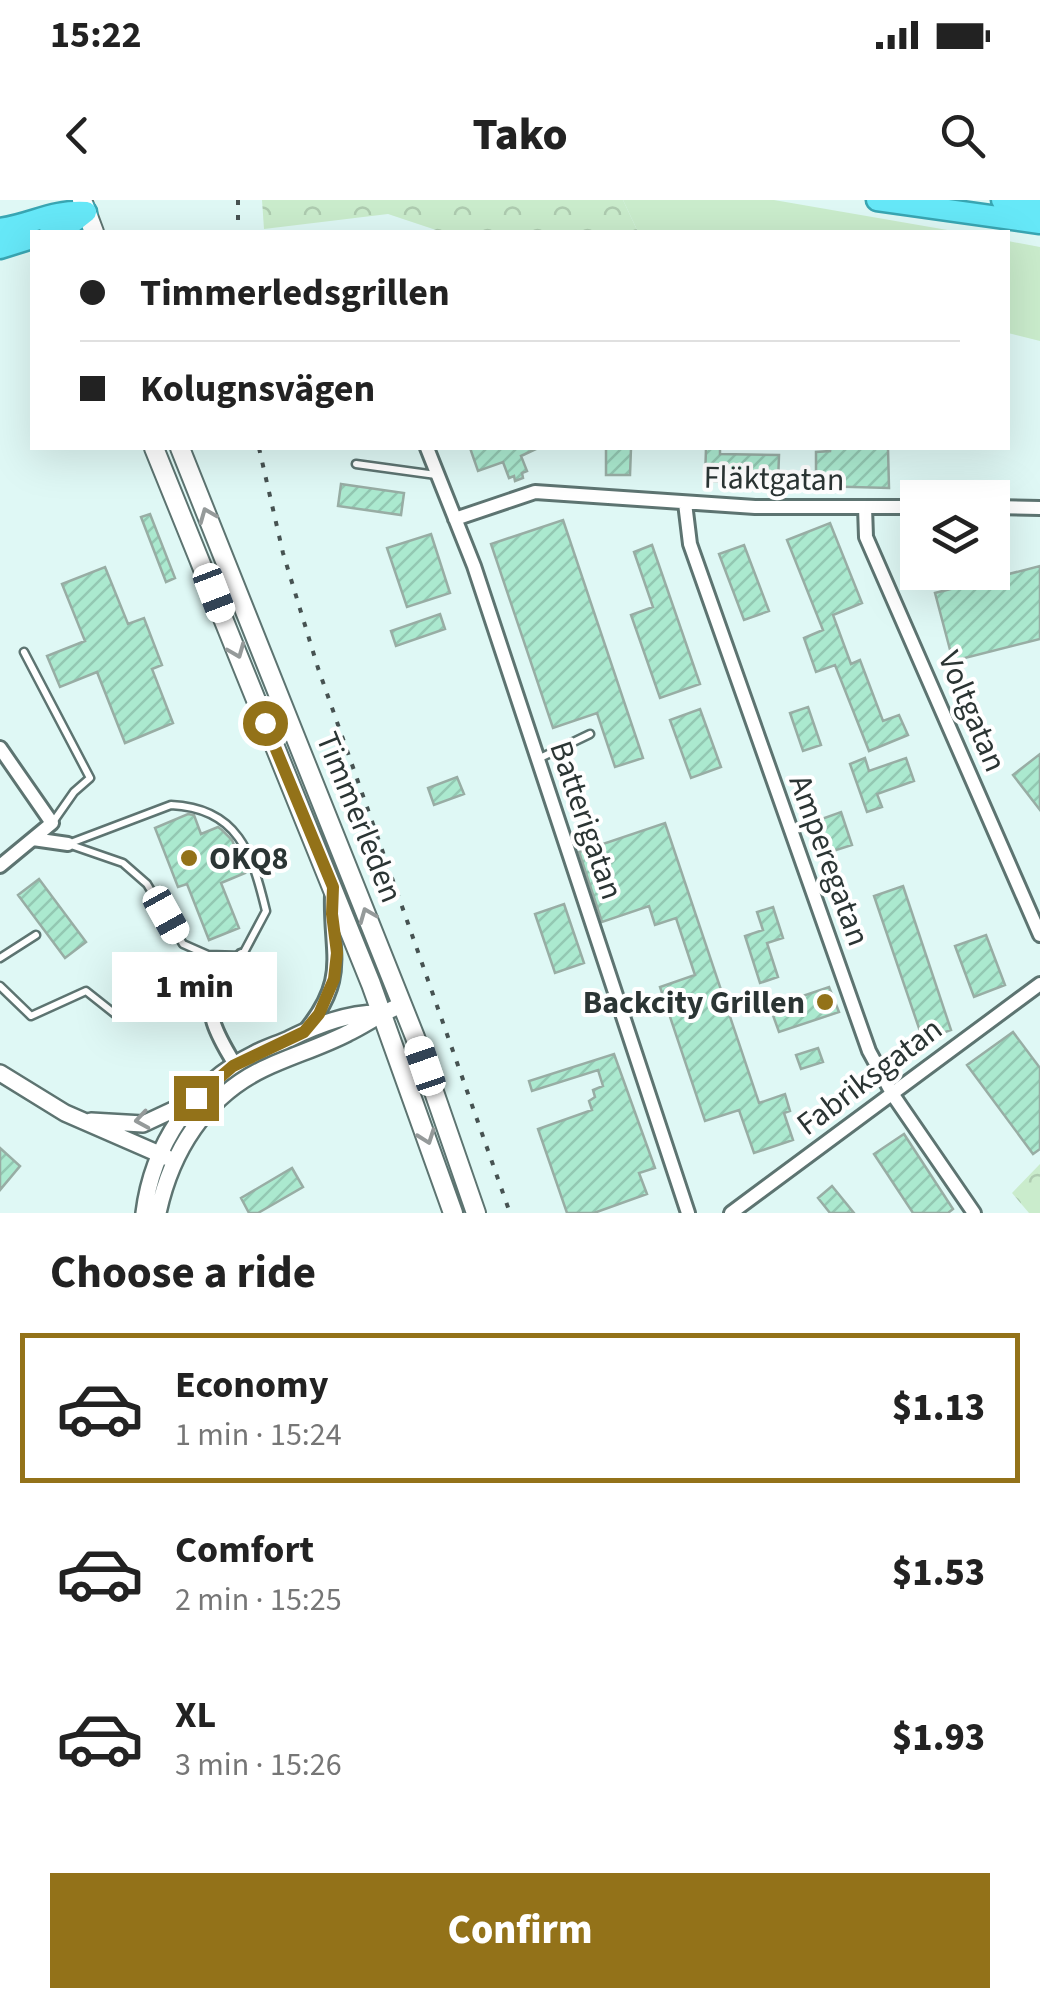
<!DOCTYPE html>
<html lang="en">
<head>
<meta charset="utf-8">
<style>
	body { margin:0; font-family:"Source Sans 3",sans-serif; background:#f6f6f6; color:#222; height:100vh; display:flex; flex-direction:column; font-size:38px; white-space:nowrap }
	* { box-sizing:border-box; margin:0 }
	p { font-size:32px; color:#767676 }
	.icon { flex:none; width:55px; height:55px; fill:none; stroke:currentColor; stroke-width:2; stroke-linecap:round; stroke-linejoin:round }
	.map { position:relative; height:1013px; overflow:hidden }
	.drawer { display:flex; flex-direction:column; background:#fff; flex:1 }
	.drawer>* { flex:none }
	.top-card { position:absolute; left:30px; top:30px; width:980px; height:220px; border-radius:0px; box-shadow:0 10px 40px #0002; display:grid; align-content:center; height:220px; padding:0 50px; background:#fff }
	.fabs { position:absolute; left:900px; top:280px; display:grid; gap:20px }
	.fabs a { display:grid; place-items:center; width:110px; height:110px; border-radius:0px; background:#fff; box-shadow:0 10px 40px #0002; font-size:50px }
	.end { position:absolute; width:45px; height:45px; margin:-22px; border:12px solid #937219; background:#fff; box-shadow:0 0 0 5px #fff }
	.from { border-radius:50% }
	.bubble { position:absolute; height:70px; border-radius:0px; background:#fff; box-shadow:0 10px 40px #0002; font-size:32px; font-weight:800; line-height:70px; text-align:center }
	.car { position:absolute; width:30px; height:60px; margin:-30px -15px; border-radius:12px; box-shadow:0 0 8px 2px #0007; background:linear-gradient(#fff 24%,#345 0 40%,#fff 0 76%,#345 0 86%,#fff 0) }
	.top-card b { display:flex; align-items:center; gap:35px; height:95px; font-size:38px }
	.top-card b+b { border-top:2px solid #e0e0e0 }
	.top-card i { width:25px; height:25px; background:#222 }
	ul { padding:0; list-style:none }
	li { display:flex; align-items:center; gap:30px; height:150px; margin:0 20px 15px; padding:0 30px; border:5px solid transparent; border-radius:0px }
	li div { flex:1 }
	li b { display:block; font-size:38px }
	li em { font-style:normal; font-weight:800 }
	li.active { border-color:#937219 }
	li>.icon { width:90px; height:90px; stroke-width:1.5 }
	h2 { padding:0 50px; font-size:45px; line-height:120px }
	.primary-button { display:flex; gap:20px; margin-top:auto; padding:20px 50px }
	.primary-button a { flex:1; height:115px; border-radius:0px; background:#937219; color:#fff; font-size:40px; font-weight:800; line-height:115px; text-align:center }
	.status { display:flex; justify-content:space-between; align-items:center; height:70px; padding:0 50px; background:#fff; direction:ltr }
	.status svg { height:28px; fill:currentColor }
	header { display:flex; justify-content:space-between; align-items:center; height:130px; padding:0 50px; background:#fff; font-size:45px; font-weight:800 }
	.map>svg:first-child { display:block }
	.grass { fill:#caeccc }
	.forest { fill:url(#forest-crowns) }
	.building { fill:url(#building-hatch); stroke:#98ada4; stroke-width:2.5 }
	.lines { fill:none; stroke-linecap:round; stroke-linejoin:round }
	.service-casing { stroke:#5d7471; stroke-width:11 }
	.minor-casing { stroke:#5d7471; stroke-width:18 }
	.tertiary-casing { stroke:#5d7471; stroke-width:20 }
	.secondary-casing { stroke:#5d7471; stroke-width:22 }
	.trunk-casing { stroke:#39a6b3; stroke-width:25 }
	.service { stroke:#fff; stroke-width:6 }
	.minor { stroke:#fff; stroke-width:12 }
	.tertiary { stroke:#fff; stroke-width:15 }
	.secondary { stroke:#fff; stroke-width:18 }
	.trunk { stroke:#66e8f8; stroke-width:20 }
	.rail { stroke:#465251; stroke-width:4; stroke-dasharray:5 10; stroke-linecap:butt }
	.oneway { stroke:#959a9a }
	.route { stroke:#937219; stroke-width:12 }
	.poi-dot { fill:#937219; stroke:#fff; stroke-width:4 }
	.labels { text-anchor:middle; stroke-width:8; stroke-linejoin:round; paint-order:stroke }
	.street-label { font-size:32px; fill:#2b3534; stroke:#fff }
	.poi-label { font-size:32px; font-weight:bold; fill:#2b3534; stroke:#fff; text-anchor:start }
</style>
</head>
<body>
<div class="status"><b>15:22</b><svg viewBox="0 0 49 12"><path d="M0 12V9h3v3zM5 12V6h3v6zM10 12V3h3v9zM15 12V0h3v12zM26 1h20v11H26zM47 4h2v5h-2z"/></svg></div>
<header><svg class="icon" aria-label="back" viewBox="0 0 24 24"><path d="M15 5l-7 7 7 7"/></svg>Tako<svg class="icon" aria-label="search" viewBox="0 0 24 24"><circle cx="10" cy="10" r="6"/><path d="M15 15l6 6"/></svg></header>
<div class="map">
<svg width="1040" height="1013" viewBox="0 0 1040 1013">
	<defs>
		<pattern id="forest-crowns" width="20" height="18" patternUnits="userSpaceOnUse" patternTransform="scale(2.5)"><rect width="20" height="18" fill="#caeccc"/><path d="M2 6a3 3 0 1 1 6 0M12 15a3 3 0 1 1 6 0" fill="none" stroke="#aecbb0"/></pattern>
		<pattern id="building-hatch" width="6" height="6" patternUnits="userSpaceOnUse" patternTransform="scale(2.5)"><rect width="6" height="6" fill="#abe9cf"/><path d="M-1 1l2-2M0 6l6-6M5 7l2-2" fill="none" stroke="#93c8b2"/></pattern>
	</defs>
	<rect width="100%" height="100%" fill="#dff8f5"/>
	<path class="grass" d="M 623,0 L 774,0 L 959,32 L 638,32 Z
		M 1008,41 L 1040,47 L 1040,141 L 1008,133 Z"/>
	<path class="forest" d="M 262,0 L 623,0 L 638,32 L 442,32 L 388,14 L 264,29 Z
		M 1040,964 L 1040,1013 L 1029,1013 L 1012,993 Z"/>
	<path class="building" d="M 470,248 L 538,248 L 521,256 L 527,271 L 522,273 L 523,278 L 515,281 L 514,276 L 509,278 L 503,262 L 478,271 Z
		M 606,248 L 631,248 L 630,275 L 606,275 Z
		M 706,248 L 720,248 L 720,254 L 779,255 L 778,283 L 705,281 Z
		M 830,248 L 888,248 L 889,288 L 816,286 L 816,252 L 830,251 Z
		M 341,284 L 404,293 L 401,315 L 338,306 Z
		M 150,314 L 175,378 L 166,382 L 141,317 Z
		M 563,320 L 643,558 L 615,567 L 597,513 L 553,528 L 491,344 Z
		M 830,323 L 862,403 L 833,415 L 851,464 L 860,460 L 883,521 L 899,515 L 908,535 L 869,551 L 835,465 L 816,472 L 804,438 L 823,430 L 787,340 Z
		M 431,334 L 450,393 L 407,407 L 387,348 Z
		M 652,345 L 700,484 L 660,498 L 631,415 L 653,407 L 634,352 Z
		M 744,345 L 769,411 L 744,420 L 719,354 Z
		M 1040,366 L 1040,439 L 953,461 L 935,393 Z
		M 105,367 L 128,424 L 144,418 L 162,465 L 152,469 L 173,523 L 125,543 L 97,472 L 60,487 L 47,456 L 85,441 L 62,384 Z
		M 440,414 L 445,429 L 396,446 L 391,431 Z
		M 808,507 L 821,545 L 803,551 L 790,513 Z
		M 700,509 L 721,567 L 691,578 L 670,520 Z
		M 1040,554 L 1040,610 L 1013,575 Z
		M 865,558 L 869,571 L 906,558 L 914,581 L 877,594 L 882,607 L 867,612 L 850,564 Z
		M 457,577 L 464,594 L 434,605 L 428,588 Z
		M 841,612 L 852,645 L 827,653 L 816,621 Z
		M 188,614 L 194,615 L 201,634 L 218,627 L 222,630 L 232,640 L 245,673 L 221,683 L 239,728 L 209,740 L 187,684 L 178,687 L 155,628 Z
		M 665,623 L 759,903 L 785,894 L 790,911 L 784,913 L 793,940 L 754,953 L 739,910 L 705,921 L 660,787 L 695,775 L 676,718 L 655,725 L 649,706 L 602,722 L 579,652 Z
		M 39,679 L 86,742 L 65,758 L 18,695 Z
		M 903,686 L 951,830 L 923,840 L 874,696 Z
		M 564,704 L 584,763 L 555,773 L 535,714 Z
		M 773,707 L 783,738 L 767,743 L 778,777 L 760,783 L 745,736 L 763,730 L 757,712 Z
		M 986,735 L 1005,785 L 974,797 L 955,746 Z
		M 829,787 L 839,812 L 779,832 L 770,807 Z
		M 1013,832 L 1040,868 L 1040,949 L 1033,954 L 967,865 Z
		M 818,848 L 823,862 L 801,869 L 796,855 Z
		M 614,854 L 655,968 L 639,973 L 647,994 L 594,1013 L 567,1013 L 538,929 L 592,910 L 589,901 L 595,897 L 593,890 L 603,886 L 598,870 L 532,891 L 529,881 Z
		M 904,934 L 953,1009 L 948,1013 L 913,1013 L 874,954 Z
		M 0,948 L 20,966 L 0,990 Z
		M 292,968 L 303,987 L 258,1013 L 249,1013 L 241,998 Z
		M 832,986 L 854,1013 L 830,1013 L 818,998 Z"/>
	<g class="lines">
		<defs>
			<path id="service" d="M 356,264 L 436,275
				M 24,452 L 90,578 L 74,592 L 53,622
				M 538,559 L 590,534
				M 171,605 C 238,608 252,653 266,711 L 242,756 L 208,755 L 183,744 L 147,684 L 123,663 L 68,644 Z
				M 0,758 L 36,735
				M 0,786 L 31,816 L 86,791 L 115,814"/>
			<path id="minor" d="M 427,248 L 474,366 L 688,1013
				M 685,303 L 690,344 L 869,851 L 893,895 L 974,1013
				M 865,307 L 866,337 L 1040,735
				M 992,307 L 1040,308
				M 455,319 L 535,292 L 755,307 L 918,307
				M 0,548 L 52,623 L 0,666
				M 33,639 L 68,644
				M 305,831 C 349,777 330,755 332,695
				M 235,865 C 220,838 199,811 221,782 C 228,773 236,765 242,756
				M 731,1013 L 1040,784"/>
			<path id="tertiary" d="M 0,873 L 65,913 L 166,957
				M 91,921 L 143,924 L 188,903
				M 144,1013 C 152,947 192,884 254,854 C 265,848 278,844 289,839 C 317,825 347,813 378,813
				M 158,1013 C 171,952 205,897 263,869 C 290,856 321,847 348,833 C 367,824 382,812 402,805"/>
			<path id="secondary" d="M 82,0 L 94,32
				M 154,248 L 371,784 L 453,1013
				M 180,248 L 415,837 L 476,1013"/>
			<path id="trunk" d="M 877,0 L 1040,23
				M 1002,0 L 1040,4
				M 0,29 C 33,24 52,10 86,12
				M 50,32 L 67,27 L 86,12
				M 0,48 L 32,38"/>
		</defs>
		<use href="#service" class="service-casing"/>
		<use href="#minor" class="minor-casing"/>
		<use href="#tertiary" class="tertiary-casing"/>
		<use href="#secondary" class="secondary-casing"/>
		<use href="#trunk" class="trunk-casing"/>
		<use href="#service" class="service"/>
		<use href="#minor" class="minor"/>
		<use href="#tertiary" class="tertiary"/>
		<use href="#secondary" class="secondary"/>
		<use href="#trunk" class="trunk"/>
		<path class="rail" d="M 238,0 L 238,32
			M 259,248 L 283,353 L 318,468 L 510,1013"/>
	</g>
	<defs><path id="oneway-chevron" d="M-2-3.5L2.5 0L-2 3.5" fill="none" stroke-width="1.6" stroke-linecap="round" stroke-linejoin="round" transform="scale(2.5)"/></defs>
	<g class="oneway">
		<use href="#oneway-chevron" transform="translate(207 315) rotate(-112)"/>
		<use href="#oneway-chevron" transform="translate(237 451) rotate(68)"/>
		<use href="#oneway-chevron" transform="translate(367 715) rotate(-112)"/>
		<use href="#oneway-chevron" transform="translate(142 920) rotate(171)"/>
		<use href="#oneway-chevron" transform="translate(427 937) rotate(70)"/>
	</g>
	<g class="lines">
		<path class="route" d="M 196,898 L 233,866 L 304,832 L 319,814 L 334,779 L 337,753 L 332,714 L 333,687 L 265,523"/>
	</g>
	<g class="poi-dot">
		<circle cx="189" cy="658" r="10"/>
		<circle cx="825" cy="802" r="10"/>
	</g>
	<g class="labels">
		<g class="street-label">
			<text transform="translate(774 278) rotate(1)" y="11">Fläktgatan</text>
			<text transform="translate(973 511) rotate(67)" y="11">Voltgatan</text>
			<text transform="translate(360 617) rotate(68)" y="11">Timmerleden</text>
			<text transform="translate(587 620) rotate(71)" y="11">Batterigatan</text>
			<text transform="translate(830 660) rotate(70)" y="11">Amperegatan</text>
			<text transform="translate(869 876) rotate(-37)" y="11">Fabriksgatan</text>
		</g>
		<g class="poi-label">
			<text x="209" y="669">OKQ8</text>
			<text x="805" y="813" text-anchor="end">Backcity Grillen</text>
		</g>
	</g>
</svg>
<div class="fabs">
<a><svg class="icon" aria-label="layers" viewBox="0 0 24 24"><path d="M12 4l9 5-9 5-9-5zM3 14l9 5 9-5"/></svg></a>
</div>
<i class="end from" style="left:265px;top:523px"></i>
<i class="end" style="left:196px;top:898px"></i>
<div class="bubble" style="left:112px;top:752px;width:165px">1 min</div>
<i class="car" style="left:214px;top:393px;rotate:159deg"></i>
<i class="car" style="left:166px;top:715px;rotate:151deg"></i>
<i class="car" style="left:425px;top:866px;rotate:341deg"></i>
<div class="top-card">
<b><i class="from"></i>Timmerledsgrillen</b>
<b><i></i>Kolugnsvägen</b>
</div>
</div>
<section class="drawer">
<h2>Choose a ride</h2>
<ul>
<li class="active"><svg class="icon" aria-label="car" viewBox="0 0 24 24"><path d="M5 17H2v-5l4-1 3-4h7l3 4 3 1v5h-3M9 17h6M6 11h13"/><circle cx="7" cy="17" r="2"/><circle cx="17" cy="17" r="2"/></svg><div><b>Economy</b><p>1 min · 15:24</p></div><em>$1.13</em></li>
<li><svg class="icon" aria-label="car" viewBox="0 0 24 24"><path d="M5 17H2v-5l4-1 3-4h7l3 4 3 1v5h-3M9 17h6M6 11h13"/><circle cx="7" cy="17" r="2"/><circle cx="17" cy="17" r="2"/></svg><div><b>Comfort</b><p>2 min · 15:25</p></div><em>$1.53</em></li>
<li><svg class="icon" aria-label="car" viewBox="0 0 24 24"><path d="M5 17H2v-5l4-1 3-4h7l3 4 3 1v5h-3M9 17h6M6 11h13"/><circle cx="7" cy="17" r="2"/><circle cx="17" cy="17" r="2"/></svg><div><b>XL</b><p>3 min · 15:26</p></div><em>$1.93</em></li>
</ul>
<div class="primary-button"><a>Confirm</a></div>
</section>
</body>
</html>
